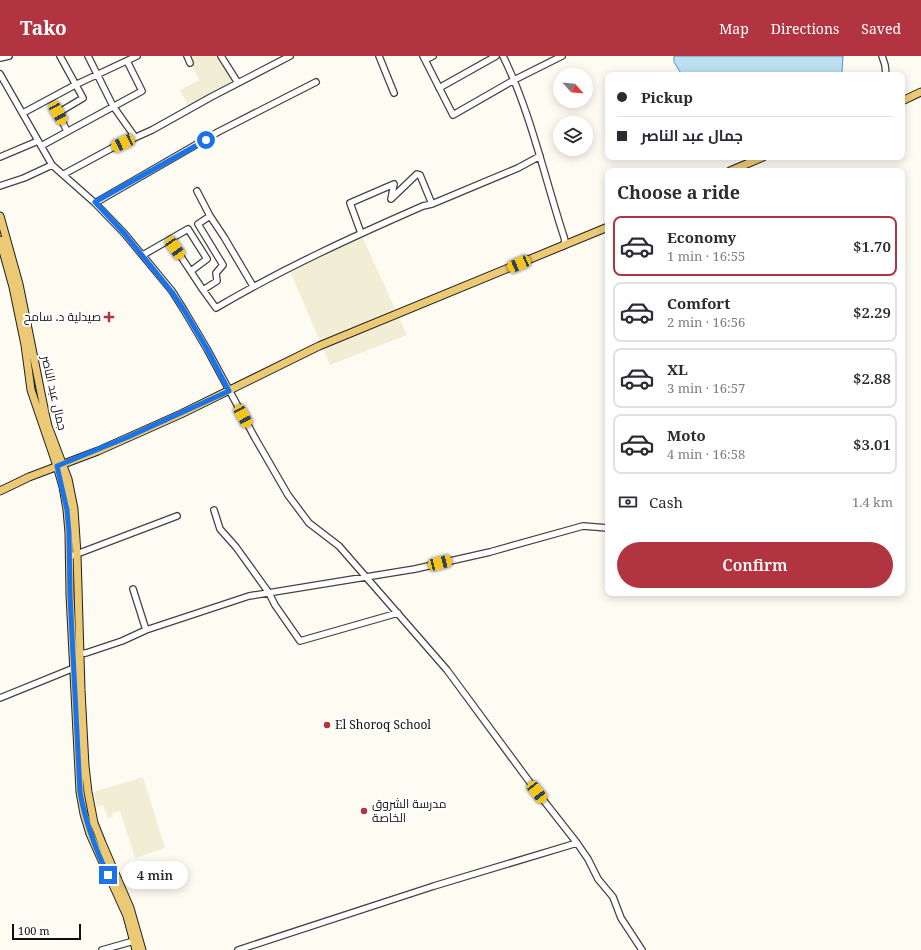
<!DOCTYPE html>
<html lang="en">
<head>
<meta charset="utf-8">
<style>
	body { margin:0; font-family:"Noto Serif",Cairo,serif; background:#f2f2f3; color:#2b2b33; height:100vh; display:flex; flex-direction:column; font-size:15px; white-space:nowrap }
	* { box-sizing:border-box; margin:0 }
	p { font-size:13px; color:#7c7c81 }
	.icon { flex:none; width:22px; height:22px; fill:none; stroke:currentColor; stroke-width:2; stroke-linecap:round; stroke-linejoin:round }
	.map { position:relative; flex:1; overflow:hidden }
	.sheet { position:absolute; left:605px; top:112px; width:300px; height:428px; display:flex; flex-direction:column; background:#fff; border-radius:8px; box-shadow:0 2px 10px #0003 }
	.sheet>* { flex:none }
	.hud { position:absolute; left:605px; top:16px; width:300px; height:88px; border-radius:8px; box-shadow:0 2px 10px #0003; display:grid; align-content:center; height:88px; padding:0 12px; background:#fff }
	.needle { width:26px; rotate:117deg }
	.fabs { position:absolute; left:553px; top:12px; display:grid; gap:8px }
	.fabs a { display:grid; place-items:center; width:40px; height:40px; border-radius:50%; background:#fff; box-shadow:0 2px 10px #0003; font-size:20px }
	.scale { position:absolute; left:12px; bottom:10px; width:69px; box-sizing:border-box; padding-left:4px; border:2px solid #0f0f0f; border-top:0; font-size:11px; line-height:14px; white-space:nowrap; color:#0f0f0f; -webkit-text-stroke:3px #fff; paint-order:stroke }
	.end { position:absolute; width:18px; height:18px; margin:-9px; border:5px solid #1a73e8; background:#fff; box-shadow:0 0 0 2px #fff }
	.from { border-radius:50% }
	.bubble { position:absolute; height:28px; border-radius:14px; background:#fff; box-shadow:0 2px 10px #0003; font-size:13px; font-weight:600; line-height:28px; text-align:center }
	.car { position:absolute; width:12px; height:24px; margin:-12px -6px; border-radius:5px; box-shadow:0 0 3px 1px #0007; background:linear-gradient(#f5c518 24%,#345 0 40%,#f5c518 0 76%,#345 0 86%,#f5c518 0) }
	.hud b { display:flex; align-items:center; gap:14px; height:38px; font-size:15px }
	.hud b+b { border-top:1px solid #e1e1e2 }
	.hud i { width:10px; height:10px; background:#2b2b33 }
	ul { padding:0; list-style:none }
	li { display:flex; align-items:center; gap:12px; height:60px; margin:0 8px 6px; padding:0 4px; border:2px solid #e1e1e2; border-radius:8px }
	li div { flex:1 }
	li b { display:block; font-size:15px }
	li em { font-style:normal; font-weight:600 }
	li.active { border-color:#b33441 }
	li>.icon { width:36px; height:36px; stroke-width:1.5 }
	h2 { padding:0 12px; font-size:18px; line-height:48px }
	.pay { display:flex; align-items:center; gap:10px; height:44px; padding:0 12px; font-size:15px }
	.pay p { margin-inline-start:auto }
	.cta { display:flex; gap:8px; margin-top:auto; padding:8px 12px }
	.cta a { flex:1; height:46px; border-radius:24px; background:#b33441; color:#fff; font-size:16px; font-weight:600; line-height:46px; text-align:center }
	header { display:flex; align-items:center; gap:24px; box-sizing:border-box; height:56px; padding:0 20px; background:#b33441; color:#fff }
	header strong { font-size:19px }
	nav { display:flex; gap:22px; margin-inline-start:auto; font-size:14px }
	.map>svg:first-child { display:block }
	.farmland { fill:#f2eed5 }
	.water { fill:#bce0f1; stroke:#4a98c1 }
	.lines { fill:none; stroke-linecap:round; stroke-linejoin:round }
	.minor-casing { stroke:#424242; stroke-width:8 }
	.major-casing { stroke:#202020; stroke-width:9 }
	.minor { stroke:#fff; stroke-width:5.5 }
	.major { stroke:#ebc975; stroke-width:7 }
	.route { stroke:#1a73e8; stroke-width:5 }
	.poi-dot { fill:#b33441; stroke:#fff; stroke-width:1.5 }
	.labels { text-anchor:middle; stroke-width:4; stroke-linejoin:round; paint-order:stroke }
	.poi-label { font-size:12px; fill:#0f0f0f; stroke:#fff; text-anchor:start }
	.street-label { font-size:12px; fill:#0f0f0f; stroke:#fff }
</style>
</head>
<body>
<header>
<strong>Tako</strong>
<nav><a>Map</a><a>Directions</a><a>Saved</a></nav>
</header>
<div class="map">
<svg width="921" height="894" viewBox="0 0 921 894">
	<rect width="100%" height="100%" fill="#fefbf3"/>
	<path class="farmland" d="M 188,0 L 220,0 L 235,26 L 189,51 L 180,34 L 199,24 Z
		M 361,178 L 407,279 L 330,309 L 290,215 Z
		M 143,721 L 165,792 L 135,802 L 120,755 L 112,757 L 113,761 L 108,762 L 103,749 L 97,751 L 93,736 Z"/>
	<path class="water" d="M 674,0 L 843,0 L 842,16 L 841,19 L 682,19 L 674,6 Z"/>
	<g class="lines">
		<defs>
			<path id="minor" d="M 60,0 L 83,42 L 58,57 L 67,75
				M 88,0 L 113,50 L 135,81
				M 187,0 L 190,7
				M 221,0 L 238,27
				M 379,0 L 394,37
				M 423,0 L 453,59 L 514,24 L 562,0
				M 503,0 C 531,57 544,120 564,181 L 565,185 L 563,190
				M 882,0 L 885,9 L 886,19
				M 0,2 L 9,0
				M 425,4 L 433,0
				M 0,18 L 52,109 L 95,147 L 124,177 L 172,235 L 184,254 L 207,293 L 255,382 L 288,439 L 309,467 L 339,490 L 447,614 L 537,736 L 577,787 L 588,803 L 598,823 L 613,841 L 621,862 L 642,894
				M 439,32 L 496,0
				M 23,57 L 75,29 L 137,0
				M 41,90 L 142,35 L 127,5
				M 0,101 L 38,85
				M 64,118 L 112,92 L 152,74 L 211,41 L 290,0
				M 0,130 L 24,122 L 52,109
				M 197,135 L 210,160 L 224,181 L 253,230
				M 95,147 L 218,76 L 316,26
				M 210,160 L 198,168 L 223,209 L 216,217 L 217,225 L 203,234 L 216,252 C 282,213 352,181 423,150 L 432,148 L 518,112 L 540,100
				M 361,177 L 350,147 L 394,128 L 391,143 L 417,118 L 420,119 L 432,148
				M 170,184 L 203,234
				M 143,199 L 188,173 L 207,203 L 191,215
				M 214,454 L 220,473 L 236,491 L 269,537 L 275,549 L 300,585 L 398,557
				M 69,501 L 177,460
				M 133,533 L 146,574
				M 76,598 L 86,597 L 122,585 L 146,574 L 249,540 L 415,513 L 490,496 L 583,470 L 608,472
				M 0,642 L 74,612
				M 102,894 L 134,885
				M 238,894 L 434,830 L 577,787"/>
			<path id="major" d="M 902,45 L 921,36
				M 730,115 L 763,101
				M 0,160 L 19,228 L 45,357 L 48,370 L 68,423 L 74,453 L 77,498 L 81,634 L 85,710 L 88,736 L 94,767 L 102,787 L 130,852 L 142,894
				M 0,184 L 13,231 L 25,289 L 31,334 L 57,410 L 63,431 L 67,454 L 69,477 L 70,539 L 80,736 L 84,758 L 90,778 L 127,860 L 136,894
				M 0,435 L 29,421 L 98,395 L 181,358 L 319,290 L 608,171"/>
		</defs>
		<use href="#minor" class="minor-casing"/>
		<use href="#major" class="major-casing"/>
		<use href="#minor" class="minor"/>
		<use href="#major" class="major"/>
	</g>
	<g class="lines">
		<path class="route" d="M 108,819 C 95,792 85,765 80,736 L 70,539 L 69,477 L 67,454 L 57,410 L 128,381 L 229,335 L 207,293 L 184,254 L 172,236 L 124,177 L 95,146 L 206,84"/>
	</g>
	<g class="poi-dot">
		<path d="M107 255h4v4h4v4h-4v4h-4v-4h-4v-4h4z"/>
		<circle cx="327" cy="669" r="4"/>
		<circle cx="364" cy="755" r="4"/>
	</g>
	<g class="labels">
		<g class="poi-label">
			<text x="101" y="265" text-anchor="end">صيدلية د. سامح</text>
			<text x="335" y="673">El Shoroq School</text>
			<text x="372" y="752">مدرسة الشروق<tspan x="372" dy="14">الخاصة</tspan></text>
		</g>
		<g class="street-label">
			<text transform="translate(54 337) rotate(77)" y="4">جمال عبد الناصر</text>
		</g>
	</g>
</svg>
<div class="fabs">
<a><svg class="needle" viewBox="-14 -14 28 28"><path d="M0-13l5 13h-10z" fill="#e53935"/><path d="M0 13l5-13h-10z" fill="#7c7c81"/></svg></a>
<a><svg class="icon" aria-label="layers" viewBox="0 0 24 24"><path d="M12 4l9 5-9 5-9-5zM3 14l9 5 9-5"/></svg></a>
</div>
<div class="scale">100 m</div>
<i class="end from" style="left:206px;top:84px"></i>
<i class="end" style="left:108px;top:819px"></i>
<div class="bubble" style="left:122px;top:805px;width:66px">4 min</div>
<i class="car" style="left:58px;top:57px;rotate:151deg"></i>
<i class="car" style="left:123px;top:87px;rotate:245deg"></i>
<i class="car" style="left:175px;top:192px;rotate:145deg"></i>
<i class="car" style="left:519px;top:208px;rotate:247deg"></i>
<i class="car" style="left:243px;top:360px;rotate:151deg"></i>
<i class="car" style="left:440px;top:507px;rotate:76deg"></i>
<i class="car" style="left:537px;top:736px;rotate:142deg"></i>
<div class="hud">
<b><i class="from"></i>Pickup</b>
<b><i></i>جمال عبد الناصر</b>
</div>
<section class="sheet">
<h2>Choose a ride</h2>
<ul>
<li class="active"><svg class="icon" aria-label="car" viewBox="0 0 24 24"><path d="M5 17H2v-5l4-1 3-4h7l3 4 3 1v5h-3M9 17h6M6 11h13"/><circle cx="7" cy="17" r="2"/><circle cx="17" cy="17" r="2"/></svg><div><b>Economy</b><p>1 min · 16:55</p></div><em>$1.70</em></li>
<li><svg class="icon" aria-label="car" viewBox="0 0 24 24"><path d="M5 17H2v-5l4-1 3-4h7l3 4 3 1v5h-3M9 17h6M6 11h13"/><circle cx="7" cy="17" r="2"/><circle cx="17" cy="17" r="2"/></svg><div><b>Comfort</b><p>2 min · 16:56</p></div><em>$2.29</em></li>
<li><svg class="icon" aria-label="car" viewBox="0 0 24 24"><path d="M5 17H2v-5l4-1 3-4h7l3 4 3 1v5h-3M9 17h6M6 11h13"/><circle cx="7" cy="17" r="2"/><circle cx="17" cy="17" r="2"/></svg><div><b>XL</b><p>3 min · 16:57</p></div><em>$2.88</em></li>
<li><svg class="icon" aria-label="car" viewBox="0 0 24 24"><path d="M5 17H2v-5l4-1 3-4h7l3 4 3 1v5h-3M9 17h6M6 11h13"/><circle cx="7" cy="17" r="2"/><circle cx="17" cy="17" r="2"/></svg><div><b>Moto</b><p>4 min · 16:58</p></div><em>$3.01</em></li>
</ul>
<div class="pay"><svg class="icon" aria-label="cash" viewBox="0 0 24 24"><path d="M3 7h18v10H3z"/><circle cx="12" cy="12" r="2"/></svg>Cash<p>1.4 km</p></div>
<div class="cta"><a>Confirm</a></div>
</section>
</div>
</body>
</html>
